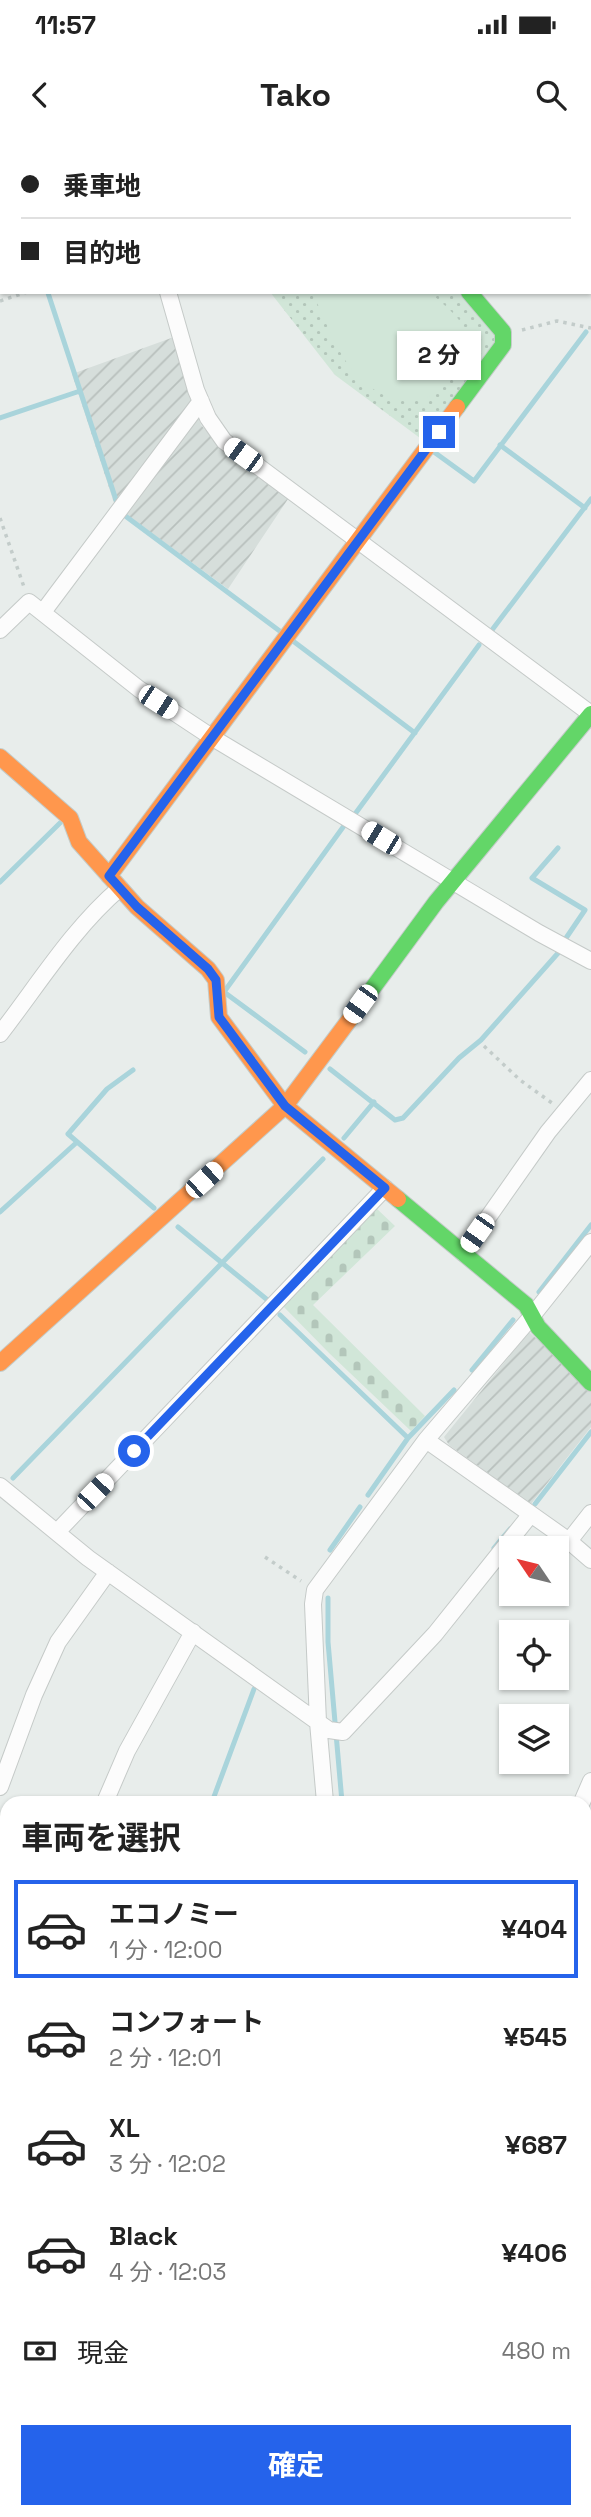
<!DOCTYPE html>
<html lang="ja">
<head>
<meta charset="utf-8">
<style>
	body { margin:0; font-family:"Space Grotesk","Noto Sans JP",sans-serif; background:#f2f2f2; color:#222; height:100vh; display:flex; flex-direction:column; font-size:26px; white-space:nowrap }
	* { box-sizing:border-box; margin:0 }
	p { font-size:23px; color:#767676 }
	.icon { flex:none; width:38px; height:38px; fill:none; stroke:currentColor; stroke-width:2; stroke-linecap:round; stroke-linejoin:round }
	.map { position:relative; flex:1; overflow:hidden }
	.details { position:absolute; left:0px; top:1656px; width:592px; height:723px; display:flex; flex-direction:column; background:#fff; border-radius:21px 21px 0 0; box-shadow:0 2px 5px #0004 }
	.details>* { flex:none }
	.top-card { position:absolute; left:0px; top:0px; width:592px; height:154px; box-shadow:0 2px 5px #0004; display:grid; align-content:center; height:154px; padding:0 21px; background:#fff }
	.needle { width:46px; rotate:305deg }
	.tools { position:absolute; left:499px; top:1396px; display:grid; gap:14px }
	.tools a { display:grid; place-items:center; width:70px; height:70px; border-radius:0px; background:#fff; box-shadow:0 2px 5px #0004; font-size:35px }
	.end { position:absolute; width:32px; height:32px; margin:-16px; border:9px solid #2563eb; background:#fff; box-shadow:0 0 0 4px #fff }
	.from { border-radius:50% }
	.bubble { position:absolute; height:49px; border-radius:0px; background:#fff; box-shadow:0 2px 5px #0004; font-size:23px; font-weight:700; line-height:49px; text-align:center }
	.car { position:absolute; width:21px; height:42px; margin:-21px -10px; border-radius:9px; box-shadow:0 0 5px 2px #0007; background:linear-gradient(#fff 24%,#345 0 40%,#fff 0 76%,#345 0 86%,#fff 0) }
	.top-card b { display:flex; align-items:center; gap:24px; height:66px; font-size:26px }
	.top-card b+b { border-top:2px solid #e0e0e0 }
	.top-card i { width:18px; height:18px; background:#222 }
	ul { padding:0; list-style:none }
	li { display:flex; align-items:center; gap:21px; height:98px; margin:0 14px 10px; padding:0 7px; border:4px solid transparent; border-radius:0px }
	li div { flex:1 }
	li b { display:block; font-size:26px }
	li em { font-style:normal; font-weight:700 }
	li.selected { border-color:#2563eb }
	li>.icon { width:63px; height:63px; stroke-width:1.5 }
	h2 { padding:0 21px; font-size:32px; line-height:84px }
	.pay { display:flex; align-items:center; gap:18px; height:77px; padding:0 21px; font-size:26px }
	.pay p { margin-inline-start:auto }
	.primary-button { display:flex; gap:14px; margin-top:auto; padding:14px 21px }
	.primary-button a { flex:1; height:80px; border-radius:0px; background:#2563eb; color:#fff; font-size:28px; font-weight:700; line-height:80px; text-align:center }
	.status { display:flex; justify-content:space-between; align-items:center; height:49px; padding:0 35px; background:#fff; direction:ltr }
	.status svg { height:19px; fill:currentColor }
	header { display:flex; justify-content:space-between; align-items:center; height:91px; padding:0 21px; background:#fff; font-size:32px; font-weight:700 }
	.map>svg:first-child { display:block }
	.industrial { fill:url(#industrial-furrows) }
	.cemetery { fill:url(#cemetery-stones) }
	.park { fill:url(#park-dots) }
	.pitch { fill:#d1e6d8 }
	.lines { fill:none; stroke-linecap:round; stroke-linejoin:round }
	.stream { stroke:#a9d4db; stroke-width:5 }
	.street-casing { stroke:#c5cac8; stroke-width:18 }
	.fast-casing { stroke:#c3cbc8; stroke-width:18 }
	.slow-casing { stroke:#c3cbc8; stroke-width:18 }
	.path { stroke:#c3ccca; stroke-width:3.5; stroke-dasharray:3.5 5; stroke-linecap:butt }
	.street { stroke:#fcfcfc; stroke-width:16 }
	.fast { stroke:#63d668; stroke-width:16 }
	.slow { stroke:#ff974d; stroke-width:16 }
	.rail { stroke:#c9cdcc; stroke-width:5; stroke-dasharray:14 7; stroke-linecap:butt }
	.route { stroke:#2563eb; stroke-width:9 }
</style>
</head>
<body>
<div class="status"><b>11:57</b><svg viewBox="0 0 49 12"><path d="M0 12V9h3v3zM5 12V6h3v6zM10 12V3h3v9zM15 12V0h3v12zM26 1h20v11H26zM47 4h2v5h-2z"/></svg></div>
<header><svg class="icon" aria-label="back" viewBox="0 0 24 24"><path d="M15 5l-7 7 7 7"/></svg>Tako<svg class="icon" aria-label="search" viewBox="0 0 24 24"><circle cx="10" cy="10" r="6"/><path d="M15 15l6 6"/></svg></header>
<div class="map">
<svg width="591" height="2377" viewBox="0 0 591 2377">
	<defs>
		<pattern id="industrial-furrows" width="10" height="10" patternUnits="userSpaceOnUse" patternTransform="scale(1.75)"><rect width="10" height="10" fill="#d6dedb"/><path d="M-1 1l2-2M0 10L10 0M9 11l2-2" fill="none" stroke="#b8c0bd"/></pattern>
		<pattern id="cemetery-stones" width="16" height="16" patternUnits="userSpaceOnUse" patternTransform="scale(1.75)"><rect width="16" height="16" fill="#d1e6d8"/><path d="M2 7V4a2 2 0 0 1 4 0v3zM10 15v-3a2 2 0 0 1 4 0v3z" fill="#b3c6ba"/></pattern>
		<pattern id="park-dots" width="8" height="8" patternUnits="userSpaceOnUse" patternTransform="scale(1.75)"><rect width="8" height="8" fill="#d1e6d8"/><path d="M2 2h.1M6 6h.1" fill="none" stroke="#b3c6ba" stroke-width="1.8" stroke-linecap="round"/></pattern>
	</defs>
	<rect width="100%" height="100%" fill="#e8edeb"/>
	<path class="industrial" d="M 174,197 L 193,266 L 116,369 L 72,234 Z
		M 196,272 L 201,285 L 222,308 L 288,359 L 228,449 L 123,372 Z
		M 529,1192 L 591,1249 L 591,1287 L 531,1364 L 449,1305 L 444,1297 Z"/>
	<path class="cemetery" d="M 375,1067 L 395,1086 L 313,1165 L 425,1276 L 411,1291 L 329,1213 L 282,1165 Z"/>
	<path class="park" d="M 270,152 L 459,152 L 495,193 L 495,204 L 424,301 L 335,235 Z"/>
	<path class="pitch" d="M 324,152 L 430,152 C 441,163 461,177 466,192 C 471,208 465,218 455,231 C 449,237 444,246 437,251 C 408,275 368,252 349,226 C 335,206 327,184 317,163 L 317,158 Z"/>
	<g class="lines">
		<path class="stream" d="M 0,10 L 2,15
			M 48,153 L 117,363
			M 0,278 L 80,251
			M 500,305 L 585,368
			M 434,312 L 474,341 L 586,192
			M 124,375 L 281,492
			M 492,490 L 591,359
			M 293,501 L 415,593
			M 355,674 L 479,505
			M 558,708 L 532,738 L 585,770 L 564,801
			M 0,742 L 60,683
			M 305,912 L 224,852 L 346,683
			M 330,929 L 395,980 L 403,978 L 459,918 L 481,900 L 559,812
			M 133,930 L 107,949 L 68,994 L 154,1068
			M 344,998 L 374,962
			M 0,1072 L 76,1003
			M 178,1087 L 270,1162
			M 539,1152 L 591,1085
			M 280,1175 L 408,1298 L 454,1250
			M 472,1230 L 513,1180
			M 13,1338 L 323,1019
			M 368,1355 L 408,1298
			M 535,1364 L 591,1292
			M 494,1408 L 510,1389
			M 330,1410 L 360,1367
			M 328,1458 L 328,1502 L 342,1662
			M 212,1662 L 254,1549
			M 584,1934 L 591,1933
			M 0,2276 L 7,2269
			M 584,2298 L 591,2301
			M 584,2327 L 591,2329
			M 419,2371 L 420,2375
			M 254,2377 L 255,2371"/>
		<defs>
			<path id="street" d="M 118,0 L 119,2
				M 339,0 L 340,2
				M 193,2 L 195,0
				M 168,152 L 196,250 L 208,278 L 224,301 L 591,574
				M 43,472 L 201,261
				M 0,490 L 29,462 L 139,549 L 213,598 L 539,793 L 591,821
				M 0,894 C 38,845 73,788 120,748
				M 463,1113 L 548,992 L 591,940
				M 426,1300 L 569,1401 L 591,1420
				M 0,1346 L 88,1418 L 329,1590 L 343,1592 L 435,1494 L 531,1374
				M 57,1392 L 385,1048
				M 569,1401 L 591,1373
				M 0,1647 L 34,1555 L 58,1502 L 108,1432
				M 105,1662 L 127,1611 L 193,1492
				M 325,1662 L 318,1582 L 313,1464 L 315,1450 L 426,1300 L 532,1176 L 591,1102
				M 582,1662 L 591,1641
				M 0,1719 L 7,1723
				M 584,1769 L 591,1782
				M 0,1912 L 7,1920
				M 0,2057 L 7,2050
				M 584,2224 L 591,2223
				M 407,2371 L 410,2377
				M 155,2377 L 159,2371
				M 389,2377 L 393,2371"/>
			<path id="fast" d="M 457,267 L 503,205 L 503,192 L 469,152
				M 350,879 L 436,762 L 591,574
				M 398,1059 L 526,1165 L 538,1187 L 591,1243"/>
			<path id="slow" d="M 0,617 L 70,678 L 79,702 L 137,767 L 208,829 L 216,840 L 219,877 L 285,966 L 398,1059
				M 109,736 L 457,267
				M 0,1223 L 285,966 L 350,879"/>
		</defs>
		<use href="#street" class="street-casing"/>
		<use href="#fast" class="fast-casing"/>
		<use href="#slow" class="slow-casing"/>
		<path class="path" d="M 0,161 L 27,152
			M 522,190 L 557,181 L 591,188
			M 0,378 L 24,447
			M 484,906 L 520,940 L 552,963
			M 265,1417 L 301,1441
			M 584,2053 L 591,2082"/>
		<use href="#street" class="street"/>
		<use href="#fast" class="fast"/>
		<use href="#slow" class="slow"/>
		<path class="rail" d="M 0,1882 L 7,1889
			M 584,2312 L 591,2315"/>
	</g>
	<g class="lines">
		<path class="route" d="M 134,1311 L 385,1048 L 285,966 L 219,877 L 216,840 L 208,829 L 137,767 L 109,736 L 439,292"/>
	</g>
</svg>
<div class="tools">
<a><svg class="needle" viewBox="-14 -14 28 28"><path d="M0-13l5 13h-10z" fill="#e53935"/><path d="M0 13l5-13h-10z" fill="#767676"/></svg></a>
<a><svg class="icon" aria-label="locate" viewBox="0 0 24 24"><circle cx="12" cy="12" r="6"/><path d="M12 2v4M12 18v4M2 12h4M18 12h4"/></svg></a>
<a><svg class="icon" aria-label="layers" viewBox="0 0 24 24"><path d="M12 4l9 5-9 5-9-5zM3 14l9 5 9-5"/></svg></a>
</div>
<i class="end from" style="left:134px;top:1311px"></i>
<i class="end" style="left:439px;top:292px"></i>
<div class="bubble" style="left:397px;top:191px;width:84px">2 分</div>
<i class="car" style="left:243px;top:315px;rotate:306deg"></i>
<i class="car" style="left:158px;top:562px;rotate:123deg"></i>
<i class="car" style="left:381px;top:698px;rotate:301deg"></i>
<i class="car" style="left:360px;top:864px;rotate:216deg"></i>
<i class="car" style="left:204px;top:1040px;rotate:48deg"></i>
<i class="car" style="left:477px;top:1093px;rotate:215deg"></i>
<i class="car" style="left:95px;top:1352px;rotate:44deg"></i>
<div class="top-card">
<b><i class="from"></i>乗車地</b>
<b><i></i>目的地</b>
</div>
<section class="details">
<h2>車両を選択</h2>
<ul>
<li class="selected"><svg class="icon" aria-label="car" viewBox="0 0 24 24"><path d="M5 17H2v-5l4-1 3-4h7l3 4 3 1v5h-3M9 17h6M6 11h13"/><circle cx="7" cy="17" r="2"/><circle cx="17" cy="17" r="2"/></svg><div><b>エコノミー</b><p>1 分 · 12:00</p></div><em>¥404</em></li>
<li><svg class="icon" aria-label="car" viewBox="0 0 24 24"><path d="M5 17H2v-5l4-1 3-4h7l3 4 3 1v5h-3M9 17h6M6 11h13"/><circle cx="7" cy="17" r="2"/><circle cx="17" cy="17" r="2"/></svg><div><b>コンフォート</b><p>2 分 · 12:01</p></div><em>¥545</em></li>
<li><svg class="icon" aria-label="car" viewBox="0 0 24 24"><path d="M5 17H2v-5l4-1 3-4h7l3 4 3 1v5h-3M9 17h6M6 11h13"/><circle cx="7" cy="17" r="2"/><circle cx="17" cy="17" r="2"/></svg><div><b>XL</b><p>3 分 · 12:02</p></div><em>¥687</em></li>
<li><svg class="icon" aria-label="car" viewBox="0 0 24 24"><path d="M5 17H2v-5l4-1 3-4h7l3 4 3 1v5h-3M9 17h6M6 11h13"/><circle cx="7" cy="17" r="2"/><circle cx="17" cy="17" r="2"/></svg><div><b>Black</b><p>4 分 · 12:03</p></div><em>¥406</em></li>
</ul>
<div class="pay"><svg class="icon" aria-label="cash" viewBox="0 0 24 24"><path d="M3 7h18v10H3z"/><circle cx="12" cy="12" r="2"/></svg>現金<p>480 m</p></div>
<div class="primary-button"><a>確定</a></div>
</section>
</div>
</body>
</html>
